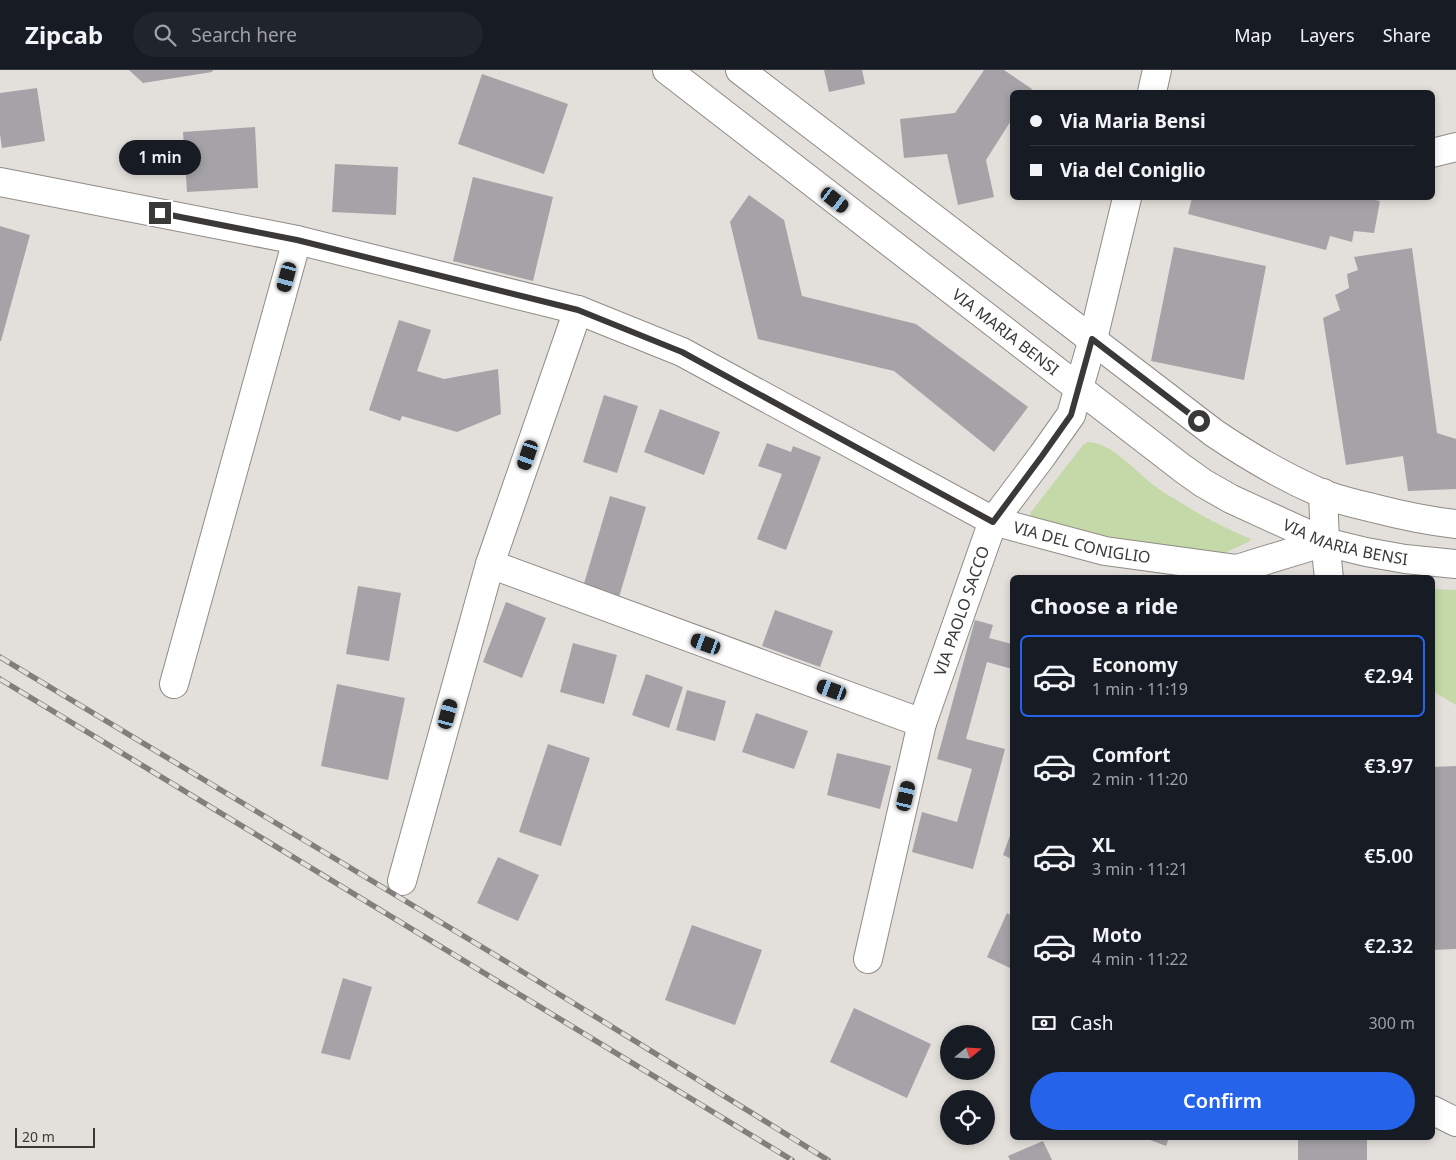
<!DOCTYPE html>
<html lang="en">
<head>
<meta charset="utf-8">
<style>
	body { margin:0; font-family:"Noto Sans",sans-serif; background:#20242c; color:#f1f3f6; height:100vh; display:flex; flex-direction:column; font-size:19px; white-space:nowrap }
	* { box-sizing:border-box; margin:0 }
	p { font-size:16px; color:#9ea1a6 }
	.icon { flex:none; width:28px; height:28px; fill:none; stroke:currentColor; stroke-width:2; stroke-linecap:round; stroke-linejoin:round }
	.map { position:relative; flex:1; overflow:hidden }
	.panel { position:absolute; left:1010px; top:505px; width:425px; height:565px; display:flex; flex-direction:column; background:#171b24; border-radius:8px; box-shadow:0 2px 8px #0003 }
	.panel>* { flex:none }
	.banner { position:absolute; left:1010px; top:20px; width:425px; height:110px; border-radius:8px; box-shadow:0 2px 8px #0003; display:grid; align-content:center; height:110px; padding:0 20px; background:#171b24 }
	.needle { width:32px; rotate:72deg }
	.buttons { position:absolute; left:940px; top:955px; display:grid; gap:10px }
	.buttons a { display:grid; place-items:center; width:55px; height:55px; border-radius:50%; background:#171b24; box-shadow:0 2px 8px #0003; font-size:25px }
	.scale { position:absolute; left:15px; bottom:12px; width:80px; box-sizing:border-box; padding-left:5px; border:2px solid #3b3938; border-top:0; font-size:14px; line-height:18px; white-space:nowrap; color:#3b3938; -webkit-text-stroke:4px #e3dfda; paint-order:stroke }
	.end { position:absolute; width:22px; height:22px; margin:-11px; border:6px solid #3b3938; background:#fff; box-shadow:0 0 0 2px #fff }
	.from { border-radius:50% }
	.bubble { position:absolute; height:35px; border-radius:18px; background:#171b24; box-shadow:0 2px 8px #0003; font-size:16px; font-weight:600; line-height:35px; text-align:center }
	.car { position:absolute; width:15px; height:30px; margin:-15px -8px; border-radius:6px; box-shadow:0 0 4px 1px #0007; background:linear-gradient(#222 24%,#8ab4d8 0 40%,#222 0 76%,#8ab4d8 0 86%,#222 0) }
	.banner b { display:flex; align-items:center; gap:18px; height:48px; font-size:19px }
	.banner b+b { border-top:1px solid #363941 }
	.banner i { width:12px; height:12px; background:#f1f3f6 }
	ul { padding:0; list-style:none }
	li { display:flex; align-items:center; gap:15px; height:82px; margin:0 10px 8px; padding:0 10px; border:2px solid transparent; border-radius:8px }
	li div { flex:1 }
	li b { display:block; font-size:19px }
	li em { font-style:normal; font-weight:600 }
	li.current { border-color:#2563eb }
	li>.icon { width:45px; height:45px; stroke-width:1.5 }
	h2 { padding:0 20px; font-size:22px; line-height:60px }
	.pay { display:flex; align-items:center; gap:12px; height:55px; padding:0 20px; font-size:19px }
	.pay p { margin-inline-start:auto }
	.primary-button { display:flex; gap:10px; margin-top:auto; padding:10px 20px }
	.primary-button a { flex:1; height:58px; border-radius:30px; background:#2563eb; color:#fff; font-size:20px; font-weight:600; line-height:58px; text-align:center }
	header { display:flex; align-items:center; gap:30px; box-sizing:border-box; height:70px; padding:0 25px; background:#171b24; border-bottom:1px solid #363941 }
	header strong { font-size:24px }
	nav { display:flex; gap:28px; margin-inline-start:auto; font-size:18px }
	.search { width:350px; height:45px; background:#20242c; display:flex; align-items:center; gap:12px; box-sizing:border-box; padding:0 18px; border-radius:28px; color:#9ea1a6; font-size:19px }
	.map>svg:first-child { display:block }
	.green { fill:#c4d9a7 }
	.building { fill:#a6a3a8 }
	.lines { fill:none; stroke-linecap:round; stroke-linejoin:round }
	.minor-casing { stroke:#908b87; stroke-width:30 }
	.minor { stroke:#fff; stroke-width:28 }
	.rail-casing { stroke:#817e7c; stroke-width:5.5 }
	.rail { stroke:#e3dfda; stroke-width:4; stroke-dasharray:11; stroke-linecap:butt }
	.route { stroke:#3b3938; stroke-width:6 }
	.labels { text-anchor:middle; stroke-width:5; stroke-linejoin:round; paint-order:stroke }
	.street-label { font-size:16px; fill:#3b3938; stroke:#e3dfda }
</style>
</head>
<body>
<header>
<strong>Zipcab</strong>
<div class="search"><svg class="icon" aria-label="search" viewBox="0 0 24 24"><circle cx="10" cy="10" r="6"/><path d="M15 15l6 6"/></svg>Search here</div>
<nav><a>Map</a><a>Layers</a><a>Share</a></nav>
</header>
<div class="map">
<svg width="1456" height="1090" viewBox="0 0 1456 1090">
	<rect width="100%" height="100%" fill="#e3dfda"/>
	<path class="green" d="M 1088,372 C 1112,373 1134,400 1152,414 C 1160,420 1169,426 1178,431 C 1201,446 1225,458 1251,469 L 1248,472 L 1214,488 L 1148,478 L 1029,448 L 1031,442 L 1083,375 Z
		M 1433,519 L 1456,520 L 1456,635 L 1433,621 Z"/>
	<path class="building" d="M 129,0 L 213,0 L 212,2 L 143,13 Z
		M 824,0 L 862,0 L 865,14 L 829,22 Z
		M 984,0 L 1004,0 L 1032,19 L 1030,22 L 1012,22 L 1012,49 L 986,90 L 994,127 L 958,135 L 947,84 L 904,88 L 900,49 L 955,43 Z
		M 482,4 L 568,34 L 544,104 L 458,74 Z
		M 37,18 L 45,71 L 2,78 L 0,64 L 0,23 Z
		M 255,57 L 258,118 L 187,122 L 183,62 Z
		M 335,94 L 398,97 L 396,145 L 332,142 Z
		M 473,107 L 553,127 L 533,211 L 453,191 Z
		M 749,125 L 784,150 L 802,226 L 916,254 L 1028,337 L 994,382 L 894,301 L 758,269 L 730,152 Z
		M 1192,128 L 1366,128 L 1380,131 L 1374,163 L 1354,161 L 1352,172 L 1330,166 L 1326,180 L 1188,144 Z
		M 0,156 L 30,165 L 1,271 L 0,271 Z
		M 1174,177 L 1266,196 L 1244,310 L 1151,291 Z
		M 1412,178 L 1437,363 L 1456,369 L 1456,419 L 1408,421 L 1403,386 L 1346,395 L 1323,248 L 1340,240 L 1335,225 L 1349,218 L 1347,204 L 1358,200 L 1354,187 Z
		M 399,250 L 431,260 L 417,301 L 444,309 L 498,299 L 501,344 L 457,362 L 402,346 L 400,351 L 369,340 Z
		M 604,325 L 638,336 L 617,403 L 583,392 Z
		M 660,339 L 720,362 L 704,405 L 644,382 Z
		M 767,373 L 791,382 L 793,376 L 821,387 L 786,480 L 757,469 L 782,404 L 758,396 Z
		M 610,426 L 646,437 L 619,527 L 583,517 Z
		M 358,516 L 401,523 L 389,591 L 346,584 Z
		M 506,532 L 546,548 L 522,608 L 483,592 Z
		M 775,540 L 833,561 L 820,597 L 762,576 Z
		M 975,550 L 993,555 L 989,568 L 1012,574 L 1012,599 L 987,592 L 966,669 L 1005,679 L 973,799 L 912,782 L 922,742 L 957,752 L 972,699 L 937,689 Z
		M 573,573 L 617,585 L 604,634 L 560,622 Z
		M 646,604 L 683,617 L 669,658 L 632,645 Z
		M 337,614 L 405,628 L 388,710 L 321,696 Z
		M 687,620 L 726,631 L 715,671 L 676,660 Z
		M 756,643 L 808,661 L 794,699 L 742,682 Z
		M 548,674 L 590,688 L 561,776 L 519,762 Z
		M 837,683 L 891,696 L 880,739 L 827,725 Z
		M 1456,696 L 1456,879 L 1432,880 L 1432,697 Z
		M 1012,760 L 1012,789 L 1003,785 Z
		M 498,787 L 539,805 L 518,851 L 477,833 Z
		M 1007,843 L 1012,846 L 1012,899 L 987,887 Z
		M 692,855 L 762,880 L 735,955 L 665,930 Z
		M 343,908 L 372,917 L 350,990 L 321,983 Z
		M 854,938 L 931,974 L 907,1028 L 830,992 Z
		M 1145,1068 L 1169,1068 L 1166,1076 Z
		M 1298,1068 L 1367,1068 L 1367,1090 L 1298,1090 Z
		M 1043,1071 L 1052,1090 L 1010,1090 L 1008,1086 Z"/>
	<g class="lines">
		<defs>
			<g id="minor">
				<path id="s1" d="M 667,0 L 1182,398 L 1203,413 L 1231,429 L 1325,472 L 1366,482 L 1405,489 L 1456,494"/>
				<path d="M 740,0 L 1214,363 C 1248,386 1284,407 1321,423 C 1338,430 1356,434 1373,438 C 1400,445 1428,451 1456,454"/>
				<path d="M 1152,22 L 1157,0"/>
				<path d="M 1432,83 L 1456,77"/>
				<path id="s2" d="M 0,112 L 297,170 L 578,240 L 682,282 L 993,451 L 1105,481 L 1237,499 L 1325,472"/>
				<path d="M 1323,423 L 1325,472 L 1329,508"/>
				<path d="M 490,494 L 922,653"/>
				<path d="M 174,614 L 297,170"/>
				<path d="M 402,811 L 490,494 L 578,240"/>
				<path id="s3" d="M 868,889 L 922,653 L 993,451 L 1042,386 L 1071,345 L 1093,269 L 1127,128"/>
				<path d="M 1432,1040 L 1456,1052"/>
			</g>
		</defs>
		<use href="#minor" class="minor-casing"/>
		<use href="#minor" class="minor"/>
		<defs>
			<path id="rail" d="M 0,587 L 510,894 L 828,1090
				M 0,609 L 792,1090"/>
		</defs>
		<use href="#rail" class="rail-casing"/>
		<use href="#rail" class="rail"/>
	</g>
	<g class="lines">
		<path class="route" d="M 160,143 L 297,170 L 578,240 L 682,282 L 993,452 L 1042,386 L 1071,345 L 1092,269 L 1199,351"/>
	</g>
	<g class="labels">
		<g class="street-label">
			<text dy="6" stroke="none"><textPath href="#s1" startOffset="428">VIA MARIA BENSI</textPath></text>
			<text dy="6" stroke="none"><textPath href="#s1" startOffset="832">VIA MARIA BENSI</textPath></text>
			<text dy="6" stroke="none"><textPath href="#s2" startOffset="1150">VIA DEL CONIGLIO</textPath></text>
			<text dy="6" stroke="none"><textPath href="#s3" startOffset="361">VIA PAOLO SACCO</textPath></text>
		</g>
	</g>
</svg>
<div class="buttons">
<a><svg class="needle" viewBox="-14 -14 28 28"><path d="M0-13l5 13h-10z" fill="#e53935"/><path d="M0 13l5-13h-10z" fill="#9ea1a6"/></svg></a>
<a><svg class="icon" aria-label="locate" viewBox="0 0 24 24"><circle cx="12" cy="12" r="6"/><path d="M12 2v4M12 18v4M2 12h4M18 12h4"/></svg></a>
</div>
<div class="scale">20 m</div>
<i class="end from" style="left:1199px;top:351px"></i>
<i class="end" style="left:160px;top:143px"></i>
<div class="bubble" style="left:119px;top:70px;width:82px">1 min</div>
<i class="car" style="left:835px;top:130px;rotate:128deg"></i>
<i class="car" style="left:287px;top:207px;rotate:195deg"></i>
<i class="car" style="left:528px;top:385px;rotate:199deg"></i>
<i class="car" style="left:706px;top:574px;rotate:290deg"></i>
<i class="car" style="left:832px;top:620px;rotate:290deg"></i>
<i class="car" style="left:448px;top:644px;rotate:15deg"></i>
<i class="car" style="left:906px;top:726px;rotate:13deg"></i>
<div class="banner">
<b><i class="from"></i>Via Maria Bensi</b>
<b><i></i>Via del Coniglio</b>
</div>
<section class="panel">
<h2>Choose a ride</h2>
<ul>
<li class="current"><svg class="icon" aria-label="car" viewBox="0 0 24 24"><path d="M5 17H2v-5l4-1 3-4h7l3 4 3 1v5h-3M9 17h6M6 11h13"/><circle cx="7" cy="17" r="2"/><circle cx="17" cy="17" r="2"/></svg><div><b>Economy</b><p>1 min · 11:19</p></div><em>€2.94</em></li>
<li><svg class="icon" aria-label="car" viewBox="0 0 24 24"><path d="M5 17H2v-5l4-1 3-4h7l3 4 3 1v5h-3M9 17h6M6 11h13"/><circle cx="7" cy="17" r="2"/><circle cx="17" cy="17" r="2"/></svg><div><b>Comfort</b><p>2 min · 11:20</p></div><em>€3.97</em></li>
<li><svg class="icon" aria-label="car" viewBox="0 0 24 24"><path d="M5 17H2v-5l4-1 3-4h7l3 4 3 1v5h-3M9 17h6M6 11h13"/><circle cx="7" cy="17" r="2"/><circle cx="17" cy="17" r="2"/></svg><div><b>XL</b><p>3 min · 11:21</p></div><em>€5.00</em></li>
<li><svg class="icon" aria-label="car" viewBox="0 0 24 24"><path d="M5 17H2v-5l4-1 3-4h7l3 4 3 1v5h-3M9 17h6M6 11h13"/><circle cx="7" cy="17" r="2"/><circle cx="17" cy="17" r="2"/></svg><div><b>Moto</b><p>4 min · 11:22</p></div><em>€2.32</em></li>
</ul>
<div class="pay"><svg class="icon" aria-label="cash" viewBox="0 0 24 24"><path d="M3 7h18v10H3z"/><circle cx="12" cy="12" r="2"/></svg>Cash<p>300 m</p></div>
<div class="primary-button"><a>Confirm</a></div>
</section>
</div>
</body>
</html>
